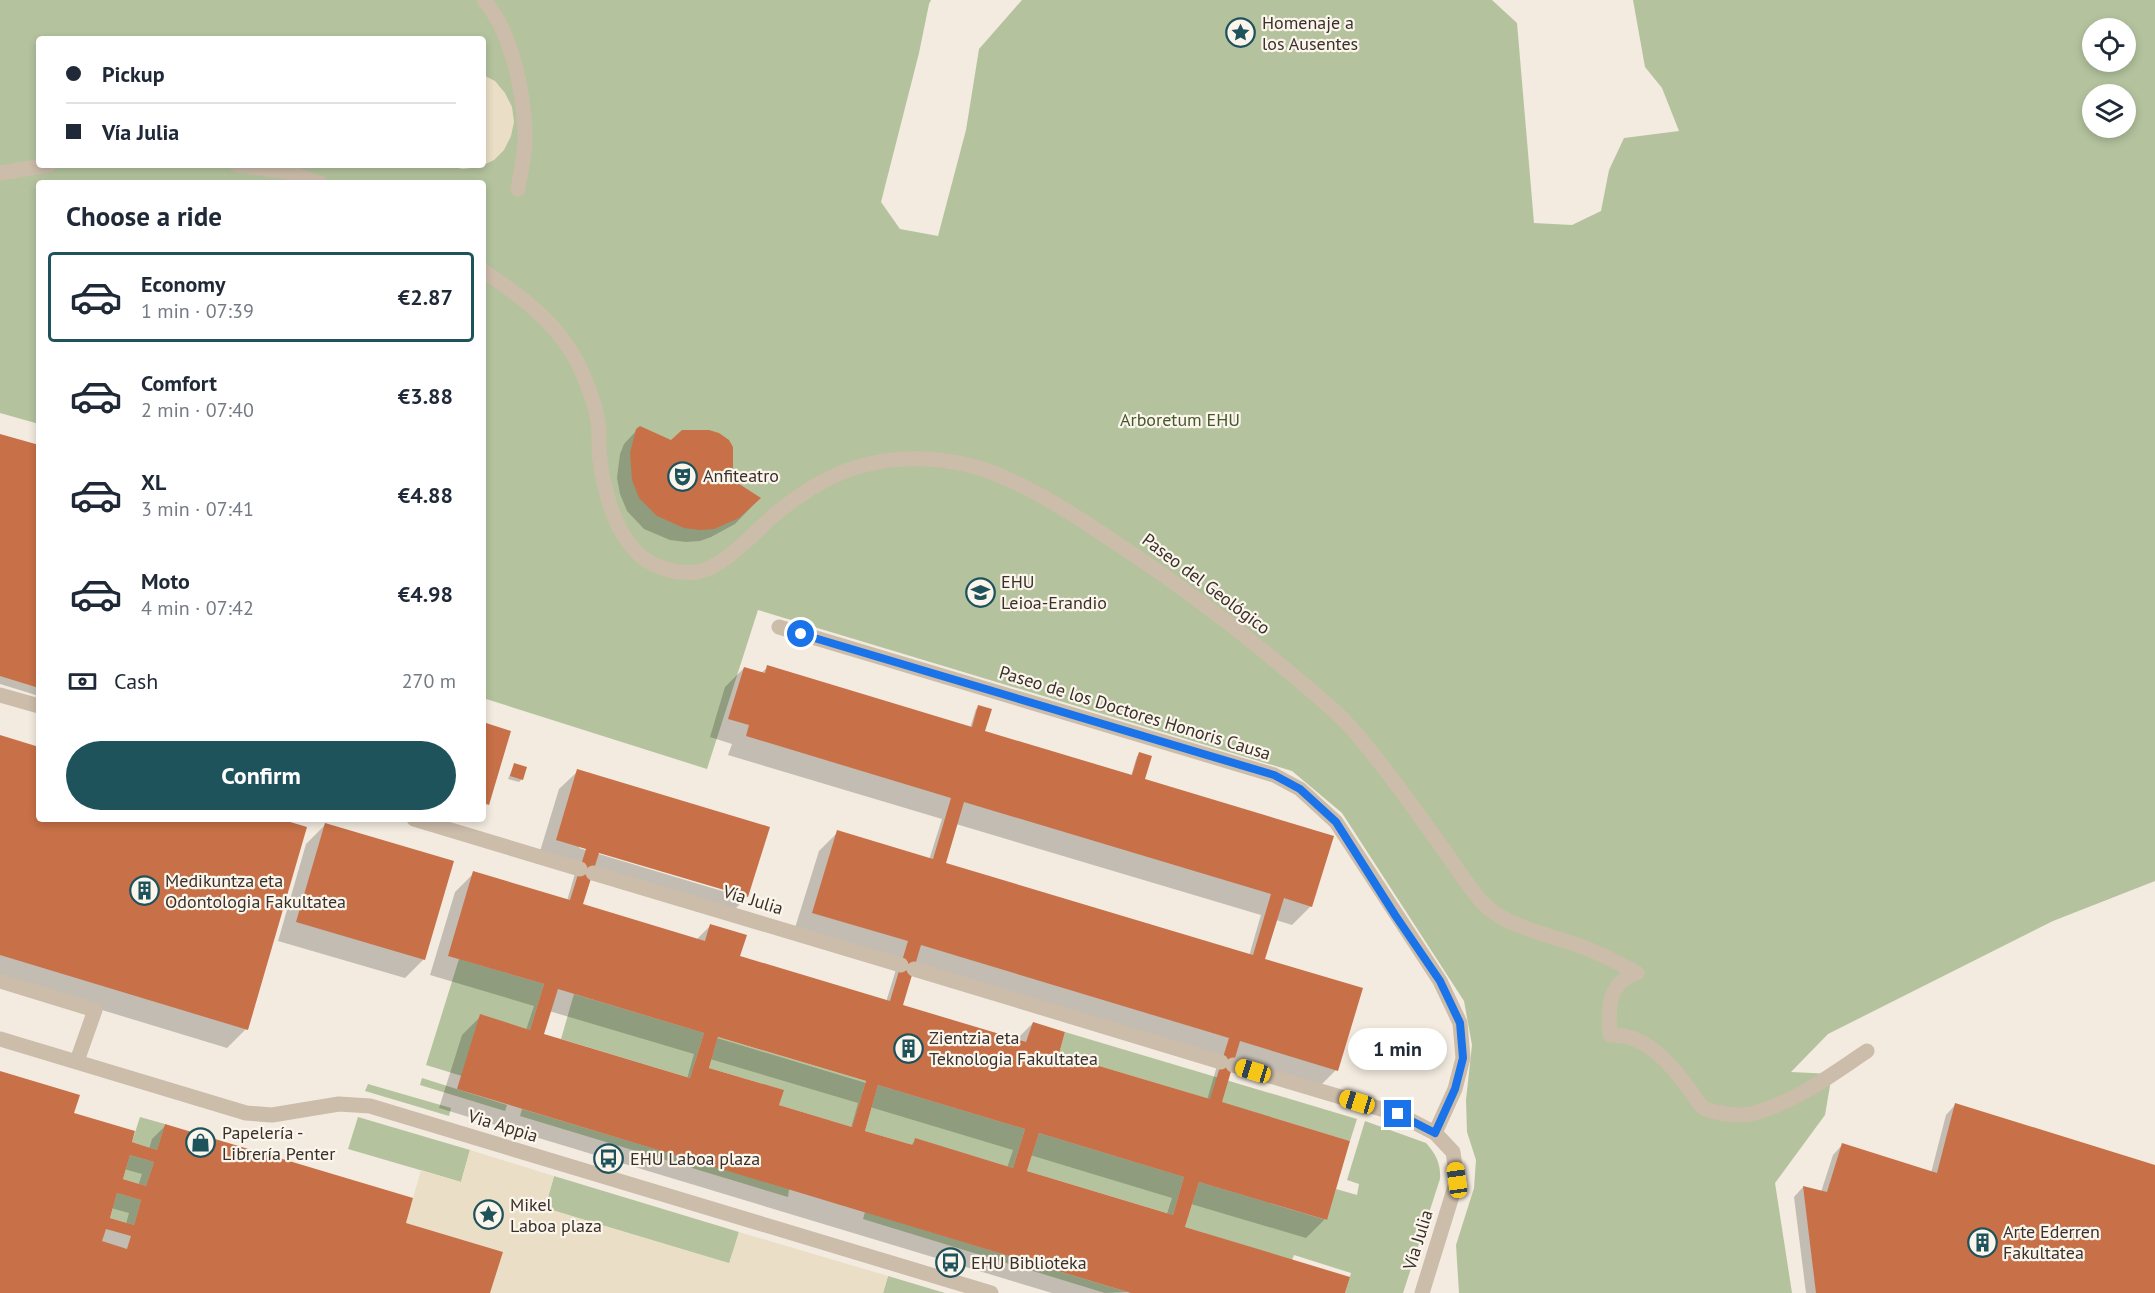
<!DOCTYPE html>
<html lang="en">
<head>
<meta charset="utf-8">
<style>
	body { margin:0; font-family:"PT Sans",sans-serif; background:#f6f6f7; color:#1f2937; height:100vh; display:flex; flex-direction:column; font-size:22px; white-space:nowrap }
	* { box-sizing:border-box; margin:0 }
	p { font-size:20px; color:#747a83 }
	.icon { flex:none; width:33px; height:33px; fill:none; stroke:currentColor; stroke-width:2; stroke-linecap:round; stroke-linejoin:round }
	.map { position:relative; flex:1; overflow:hidden }
	.side { position:absolute; left:36px; top:180px; width:450px; height:642px; display:flex; flex-direction:column; background:#fff; border-radius:6px; box-shadow:0 3px 9px #0003 }
	.side>* { flex:none }
	.banner { position:absolute; left:36px; top:36px; width:450px; height:132px; border-radius:6px; box-shadow:0 3px 9px #0003; display:grid; align-content:center; height:132px; padding:0 30px; background:#fff }
	.tools { position:absolute; left:2082px; top:18px; display:grid; gap:12px }
	.tools a { display:grid; place-items:center; width:54px; height:54px; border-radius:50%; background:#fff; box-shadow:0 3px 9px #0003; font-size:30px }
	.end { position:absolute; width:27px; height:27px; margin:-14px; border:8px solid #1a73e8; background:#fff; box-shadow:0 0 0 3px #fff }
	.from { border-radius:50% }
	.bubble { position:absolute; height:42px; border-radius:21px; background:#fff; box-shadow:0 3px 9px #0003; font-size:20px; font-weight:800; line-height:42px; text-align:center }
	.car { position:absolute; width:18px; height:36px; margin:-18px -9px; border-radius:8px; box-shadow:0 0 4px 2px #0007; background:linear-gradient(#f5c518 24%,#345 0 40%,#f5c518 0 76%,#345 0 86%,#f5c518 0) }
	.banner b { display:flex; align-items:center; gap:21px; height:57px; font-size:22px }
	.banner b+b { border-top:2px solid #e0e1e3 }
	.banner i { width:15px; height:15px; background:#1f2937 }
	ul { padding:0; list-style:none }
	li { display:flex; align-items:center; gap:18px; height:90px; margin:0 12px 9px; padding:0 18px; border:3px solid transparent; border-radius:6px }
	li div { flex:1 }
	li b { display:block; font-size:22px }
	li em { font-style:normal; font-weight:800 }
	li.selected { border-color:#1e535c }
	li>.icon { width:54px; height:54px; stroke-width:1.5 }
	h2 { padding:0 30px; font-size:27px; line-height:72px }
	.pay { display:flex; align-items:center; gap:15px; height:66px; padding:0 30px; font-size:22px }
	.pay p { margin-inline-start:auto }
	.button { display:flex; gap:12px; margin-top:auto; padding:12px 30px }
	.button a { flex:1; height:69px; border-radius:36px; background:#1e535c; color:#fff; font-size:24px; font-weight:800; line-height:69px; text-align:center }
	.map>svg:first-child { display:block }
	.green { fill:#b4c39e; fill-rule:evenodd }
	.plaza { fill:#ebdec6 }
	.shadow { fill:#0003; fill-rule:evenodd }
	.building { fill:#c87148; fill-rule:evenodd }
	.lines { fill:none; stroke-linecap:round; stroke-linejoin:round }
	.minor { stroke:#ccbcaa; stroke-width:15 }
	.route { stroke:#1a73e8; stroke-width:8 }
	.labels { text-anchor:middle; stroke-width:4.5; stroke-linejoin:round; paint-order:stroke }
	.poi-label { font-size:18px; fill:#39302a; stroke:#fbf5ec; text-anchor:start }
	.park-label { font-size:18px; fill:#45582d; stroke:#fbf5ec }
	.street-label { font-size:18px; fill:#39302a; stroke:#fbf5ec }
</style>
</head>
<body>
<div class="map">
<svg width="2155" height="1293" viewBox="0 0 2155 1293">
	<rect width="100%" height="100%" fill="#f3ebdf"/>
	<path class="green" d="M 0,0 L 931,0 L 929,4 L 919,53 L 881,202 L 900,229 L 938,236 L 966,130 L 979,49 L 1022,0 L 1492,0 L 1517,23 L 1534,223 L 1572,225 L 1601,211 L 1609,170 L 1624,138 L 1679,131 L 1662,88 L 1645,67 L 1633,0 L 2155,0 L 2155,881 L 2053,921 L 1828,1034 L 1791,1072 L 1832,1074 L 1825,1115 L 1775,1183 L 1792,1293 L 1459,1293 L 1456,1245 L 1474,1188 L 1476,1160 L 1467,1132 L 1466,1100 L 1472,1045 L 1464,1001 L 1342,813 L 1292,771 L 758,610 L 707,769 L 483,698 L 483,183 L 39,183 L 39,424 L 0,413 ZM 2092,28 L 2126,28 L 2126,62 L 2092,62 ZM 39,39 L 483,39 L 483,165 L 39,165 ZM 2092,94 L 2126,94 L 2126,128 L 2092,128 Z
		M 459,959 L 544,984 L 530,1030 L 480,1015 L 462,1076 L 426,1065 Z
		M 574,994 L 704,1033 L 690,1078 L 561,1039 Z
		M 1065,1032 L 1357,1119 L 1350,1141 L 1059,1054 Z
		M 718,1037 L 866,1081 L 852,1127 L 779,1105 L 783,1090 L 709,1068 Z
		M 422,1078 L 507,1105 L 505,1111 L 420,1085 Z
		M 368,1084 L 451,1108 L 449,1116 L 365,1091 Z
		M 878,1085 L 1025,1129 L 1013,1168 L 916,1139 L 913,1145 L 865,1131 Z
		M 522,1109 L 789,1189 L 788,1197 L 520,1116 Z
		M 140,1117 L 165,1124 L 157,1150 L 132,1142 Z
		M 358,1117 L 470,1150 L 461,1182 L 348,1149 Z
		M 1365,1121 L 1426,1143 C 1436,1154 1441,1164 1440,1179 L 1403,1293 L 1345,1293 L 1351,1273 L 1294,1255 L 1292,1260 L 1185,1227 L 1199,1182 L 1326,1220 L 1336,1189 L 1357,1195 L 1359,1184 L 1347,1180 Z
		M 1039,1133 L 1184,1177 L 1173,1215 L 1027,1171 Z
		M 130,1155 L 154,1162 L 146,1186 L 123,1179 Z
		M 554,1176 L 739,1232 L 730,1264 L 545,1208 Z
		M 117,1193 L 141,1200 L 134,1225 L 110,1218 Z
		M 865,1212 L 1127,1292 L 1105,1293 L 863,1219 Z
		M 888,1276 L 945,1293 L 883,1293 Z"/>
	<path class="plaza" d="M 483,75 L 495,81 L 505,93 L 512,107 L 514,122 L 511,136 L 504,150 L 494,160 L 479,167 L 463,169 L 448,166 L 446,165 L 483,165 Z
		M 470,1150 L 554,1176 L 545,1208 L 729,1263 L 739,1232 L 888,1276 L 883,1293 L 490,1293 L 503,1252 L 406,1223 L 421,1170 L 461,1182 Z"/>
	<path class="shadow" d="M 637,430 L 759,499 L 735,524 L 711,537 L 700,541 L 686,542 L 670,540 L 644,529 L 627,511 L 620,494 L 617,478 L 620,454 L 624,444 Z
		M 0,435 L 39,447 L 39,696 L 0,684 Z
		M 768,667 L 970,728 L 976,709 L 979,707 L 984,732 L 1131,776 L 1137,756 L 1140,754 L 1143,780 L 1311,906 L 1292,925 L 1276,920 L 1263,960 L 1336,1070 L 1317,1089 L 1232,1063 L 1220,1103 L 1325,1219 L 1306,1238 L 1191,1204 L 1184,1227 L 1344,1293 L 1052,1293 L 439,1108 L 462,1035 L 481,1016 L 526,1030 L 534,1006 L 430,975 L 455,892 L 474,873 L 567,901 L 576,870 L 538,858 L 559,789 L 578,771 L 747,897 L 728,916 L 591,874 L 581,905 L 696,940 L 710,926 L 738,957 L 886,1002 L 898,963 L 794,931 L 819,851 L 838,832 L 929,860 L 942,819 L 728,755 L 732,744 L 710,737 L 725,687 L 744,668 L 761,673 ZM 956,824 L 1261,915 L 1249,956 L 943,864 ZM 580,845 L 743,894 L 742,897 L 579,848 ZM 913,967 L 1219,1059 L 1207,1100 L 1057,1055 L 1033,1023 L 1015,1041 L 900,1006 ZM 549,1011 L 694,1054 L 687,1079 L 541,1034 ZM 717,1035 L 868,1081 L 866,1083 L 717,1038 ZM 710,1059 L 858,1103 L 851,1128 L 776,1106 L 707,1069 ZM 870,1107 L 1013,1150 L 1007,1168 L 916,1140 L 910,1146 L 862,1131 ZM 1030,1155 L 1172,1198 L 1167,1214 L 1025,1172 Z
		M 0,736 L 39,748 L 39,819 L 274,819 L 246,1029 L 227,1048 L 0,979 Z
		M 514,765 L 522,779 L 519,782 L 508,779 Z
		M 325,825 L 424,959 L 405,978 L 278,941 L 306,844 Z
		M 0,1073 L 71,1118 L 130,1143 L 149,1149 L 152,1139 L 165,1126 L 404,1224 L 489,1293 L 0,1293 ZM 124,1169 L 142,1174 L 138,1186 L 121,1180 ZM 111,1208 L 129,1213 L 126,1224 L 108,1219 Z
		M 1955,1105 L 2155,1167 L 2155,1293 L 1806,1293 L 1794,1197 L 1803,1187 L 1821,1192 L 1833,1155 L 1842,1145 L 1931,1173 L 1946,1115 Z"/>
	<path class="building" d="M 640,426 L 671,440 L 682,430 L 709,430 L 719,433 L 729,440 L 733,447 L 733,480 L 761,498 L 739,518 L 714,529 L 700,530 L 684,528 L 657,516 L 639,498 L 632,480 L 630,453 L 636,429 Z
		M 0,434 L 39,445 L 39,688 L 0,676 Z
		M 767,665 L 972,727 L 978,705 L 992,709 L 985,731 L 1132,775 L 1139,752 L 1152,756 L 1145,779 L 1334,836 L 1312,907 L 1284,898 L 1265,959 L 1363,988 L 1338,1071 L 1240,1041 L 1222,1102 L 1350,1141 L 1327,1220 L 1199,1182 L 1185,1227 L 1350,1277 L 1345,1293 L 1131,1293 L 457,1089 L 480,1014 L 530,1030 L 544,984 L 448,956 L 473,871 L 570,900 L 586,849 L 556,840 L 577,769 L 770,827 L 748,897 L 599,853 L 583,904 L 705,941 L 710,924 L 747,935 L 740,956 L 890,1001 L 908,941 L 812,913 L 837,830 L 933,859 L 951,798 L 746,736 L 749,725 L 728,719 L 744,667 L 765,673 ZM 964,802 L 1271,894 L 1253,955 L 946,863 ZM 921,945 L 1229,1038 L 1210,1099 L 1059,1054 L 1065,1032 L 1033,1022 L 1026,1042 L 903,1005 ZM 558,989 L 704,1033 L 690,1078 L 544,1034 ZM 718,1037 L 866,1081 L 852,1127 L 779,1105 L 784,1090 L 709,1068 ZM 878,1085 L 1025,1129 L 1013,1168 L 915,1138 L 913,1145 L 865,1131 ZM 1039,1133 L 1184,1177 L 1173,1215 L 1027,1171 Z
		M 483,722 L 511,731 L 489,805 L 483,803 Z
		M 0,735 L 39,747 L 39,819 L 280,819 L 307,827 L 248,1030 L 0,955 Z
		M 514,763 L 527,767 L 523,780 L 510,776 Z
		M 325,823 L 454,861 L 425,960 L 296,922 Z
		M 0,1071 L 80,1095 L 74,1113 L 135,1131 L 132,1142 L 157,1150 L 165,1124 L 413,1198 L 406,1223 L 503,1252 L 490,1293 L 0,1293 ZM 130,1155 L 154,1162 L 146,1186 L 123,1179 ZM 117,1193 L 141,1200 L 134,1225 L 110,1218 ZM 106,1229 L 131,1236 L 127,1249 L 102,1241 Z
		M 1955,1103 L 2155,1165 L 2155,1293 L 1816,1293 L 1803,1186 L 1827,1192 L 1842,1143 L 1937,1173 Z"/>
	<g class="lines">
		<path class="minor" d="M 484,0 C 511,31 524,92 525,133 C 526,151 521,170 518,189
			M 237,165 L 287,172 L 320,183
			M 0,173 L 49,165
			M 483,271 C 525,298 565,329 584,377 C 590,391 596,408 598,422 C 600,435 598,449 600,461 C 605,496 618,545 651,563 C 665,570 682,574 697,572 C 728,566 759,526 784,507 C 796,498 810,488 824,481 C 870,456 926,453 976,467 C 1021,481 1062,507 1101,533 C 1163,573 1222,616 1278,663 C 1304,685 1332,706 1354,731 C 1387,769 1415,810 1444,850 C 1458,869 1470,891 1487,907 C 1509,927 1552,936 1580,946 C 1600,953 1619,963 1637,973 C 1607,983 1608,1008 1610,1035 C 1644,1033 1669,1062 1687,1086 C 1692,1092 1698,1104 1704,1108 C 1716,1114 1742,1117 1754,1113 C 1796,1102 1831,1075 1867,1051
			M 779,627 L 1274,775 L 1300,789 L 1336,822 L 1440,981 L 1460,1023 L 1463,1058 L 1455,1089 L 1435,1133
			M 0,695 L 39,706
			M 414,819 L 580,869
			M 593,873 L 901,965
			M 914,969 L 1221,1062
			M 0,981 L 95,1010 L 77,1061
			M 0,1039 L 246,1113 L 272,1115 L 339,1104 L 370,1106 L 991,1293
			M 1233,1065 L 1398,1114 L 1435,1133 L 1453,1152 L 1457,1180 L 1422,1293"/>
	</g>
	<g class="lines">
		<path class="route" d="M 801,634 L 1274,775 L 1300,789 L 1336,822 L 1395,915 L 1440,981 L 1460,1023 L 1463,1058 L 1455,1089 L 1435,1133 L 1398,1114"/>
	</g>
	<defs>
		<symbol id="sight-ring" viewBox="-11 -11 22 22"><circle r="9.5" fill="#fbf5ec" stroke="#1e535c" stroke-width="1.5"/><path d="M0-6L1.8-2.2L6-1.7L2.9 1.2L3.7 5.4L0 3.3L-3.7 5.4L-2.9 1.2L-6-1.7L-1.8-2.2Z" fill="#1e535c"/></symbol>
		<symbol id="theatre-ring" viewBox="-11 -11 22 22"><circle r="9.5" fill="#fbf5ec" stroke="#1e535c" stroke-width="1.5"/><path d="M-5-5.5Q0-4 5-5.5V0Q5 5 0 6Q-5 5-5 0ZM-3.3-2.5H-1v1.5H-3.3ZM1-2.5H3.3v1.5H1ZM-2.8 1Q0 5.5 2.8 1Z" fill="#1e535c"/></symbol>
		<symbol id="university-ring" viewBox="-11 -11 22 22"><circle r="9.5" fill="#fbf5ec" stroke="#1e535c" stroke-width="1.5"/><path d="M0-5L7-2L0 1L-7-2ZM-4 1L0 2.5L4 1V4Q0 6-4 4Z" fill="#1e535c"/></symbol>
		<symbol id="building-ring" viewBox="-11 -11 22 22"><circle r="9.5" fill="#fbf5ec" stroke="#1e535c" stroke-width="1.5"/><path d="M-4-6H4V6H1V3H-1V6H-4ZM-2.5-4.3h1.7v1.8h-1.7ZM.8-4.3h1.7v1.8H.8ZM-2.5-1h1.7V.8h-1.7ZM.8-1h1.7V.8H.8Z" fill="#1e535c"/></symbol>
		<symbol id="shop-ring" viewBox="-11 -11 22 22"><circle r="9.5" fill="#fbf5ec" stroke="#1e535c" stroke-width="1.5"/><path d="M-5-2.5h2.3a2.7 3.5 0 0 1 5.4 0H5L5.5 6h-11ZM-1.5-2.5h3a1.5 2.3 0 0 0-3 0Z" fill="#1e535c"/></symbol>
		<symbol id="bus-ring" viewBox="-11 -11 22 22"><circle r="9.5" fill="#fbf5ec" stroke="#1e535c" stroke-width="1.5"/><path d="M-5-6H5V4H4V6H2V4H-2V6H-4V4H-5ZM-3.5-4V0h7V-4ZM-3.5 1.2v1.5H-2V1.2ZM2 1.2v1.5H3.5V1.2Z" fill="#1e535c"/></symbol>
	</defs>
	<g fill-rule="evenodd">
		<use href="#sight-ring" x="1224" y="16" width="33" height="33"/>
		<use href="#theatre-ring" x="666" y="460" width="33" height="33"/>
		<use href="#university-ring" x="964" y="576" width="33" height="33"/>
		<use href="#building-ring" x="128" y="874" width="33" height="33"/>
		<use href="#building-ring" x="892" y="1032" width="33" height="33"/>
		<use href="#shop-ring" x="184" y="1126" width="33" height="33"/>
		<use href="#bus-ring" x="592" y="1142" width="33" height="33"/>
		<use href="#sight-ring" x="472" y="1198" width="33" height="33"/>
		<use href="#building-ring" x="1966" y="1226" width="33" height="33"/>
		<use href="#bus-ring" x="934" y="1246" width="33" height="33"/>
	</g>
	<g class="labels">
		<g class="poi-label">
			<text x="1262" y="29">Homenaje a<tspan x="1262" dy="21">los Ausentes</tspan></text>
			<text x="703" y="482">Anfiteatro</text>
			<text x="1001" y="588">EHU<tspan x="1001" dy="21">Leioa-Erandio</tspan></text>
			<text x="165" y="887">Medikuntza eta<tspan x="165" dy="21">Odontologia Fakultatea</tspan></text>
			<text x="929" y="1044">Zientzia eta<tspan x="929" dy="21">Teknologia Fakultatea</tspan></text>
			<text x="222" y="1139">Papelería -<tspan x="222" dy="21">Librería Penter</tspan></text>
			<text x="630" y="1165">EHU Laboa plaza</text>
			<text x="510" y="1211">Mikel<tspan x="510" dy="21">Laboa plaza</tspan></text>
			<text x="2003" y="1238">Arte Ederren<tspan x="2003" dy="21">Fakultatea</tspan></text>
			<text x="971" y="1269">EHU Biblioteka</text>
		</g>
		<g class="park-label">
			<text x="1180" y="426">Arboretum EHU</text>
		</g>
		<g class="street-label">
			<text transform="translate(1206 584) rotate(37)" y="6">Paseo del Geológico</text>
			<text transform="translate(1135 713) rotate(17)" y="6">Paseo de los Doctores Honoris Causa</text>
			<text transform="translate(753 900) rotate(17)" y="6">Vía Julia</text>
			<text transform="translate(503 1126) rotate(17)" y="6">Via Appia</text>
			<text transform="translate(1418 1240) rotate(-73)" y="6">Vía Julia</text>
		</g>
	</g>
</svg>
<div class="tools">
<a><svg class="icon" aria-label="locate" viewBox="0 0 24 24"><circle cx="12" cy="12" r="6"/><path d="M12 2v4M12 18v4M2 12h4M18 12h4"/></svg></a>
<a><svg class="icon" aria-label="layers" viewBox="0 0 24 24"><path d="M12 4l9 5-9 5-9-5zM3 14l9 5 9-5"/></svg></a>
</div>
<i class="end from" style="left:801px;top:634px"></i>
<i class="end" style="left:1398px;top:1114px"></i>
<div class="bubble" style="left:1348px;top:1028px;width:99px">1 min</div>
<i class="car" style="left:1253px;top:1071px;rotate:287deg"></i>
<i class="car" style="left:1357px;top:1102px;rotate:287deg"></i>
<i class="car" style="left:1457px;top:1180px;rotate:352deg"></i>
<div class="banner">
<b><i class="from"></i>Pickup</b>
<b><i></i>Vía Julia</b>
</div>
<section class="side">
<h2>Choose a ride</h2>
<ul>
<li class="selected"><svg class="icon" aria-label="car" viewBox="0 0 24 24"><path d="M5 17H2v-5l4-1 3-4h7l3 4 3 1v5h-3M9 17h6M6 11h13"/><circle cx="7" cy="17" r="2"/><circle cx="17" cy="17" r="2"/></svg><div><b>Economy</b><p>1 min · 07:39</p></div><em>€2.87</em></li>
<li><svg class="icon" aria-label="car" viewBox="0 0 24 24"><path d="M5 17H2v-5l4-1 3-4h7l3 4 3 1v5h-3M9 17h6M6 11h13"/><circle cx="7" cy="17" r="2"/><circle cx="17" cy="17" r="2"/></svg><div><b>Comfort</b><p>2 min · 07:40</p></div><em>€3.88</em></li>
<li><svg class="icon" aria-label="car" viewBox="0 0 24 24"><path d="M5 17H2v-5l4-1 3-4h7l3 4 3 1v5h-3M9 17h6M6 11h13"/><circle cx="7" cy="17" r="2"/><circle cx="17" cy="17" r="2"/></svg><div><b>XL</b><p>3 min · 07:41</p></div><em>€4.88</em></li>
<li><svg class="icon" aria-label="car" viewBox="0 0 24 24"><path d="M5 17H2v-5l4-1 3-4h7l3 4 3 1v5h-3M9 17h6M6 11h13"/><circle cx="7" cy="17" r="2"/><circle cx="17" cy="17" r="2"/></svg><div><b>Moto</b><p>4 min · 07:42</p></div><em>€4.98</em></li>
</ul>
<div class="pay"><svg class="icon" aria-label="cash" viewBox="0 0 24 24"><path d="M3 7h18v10H3z"/><circle cx="12" cy="12" r="2"/></svg>Cash<p>270 m</p></div>
<div class="button"><a>Confirm</a></div>
</section>
</div>
</body>
</html>
